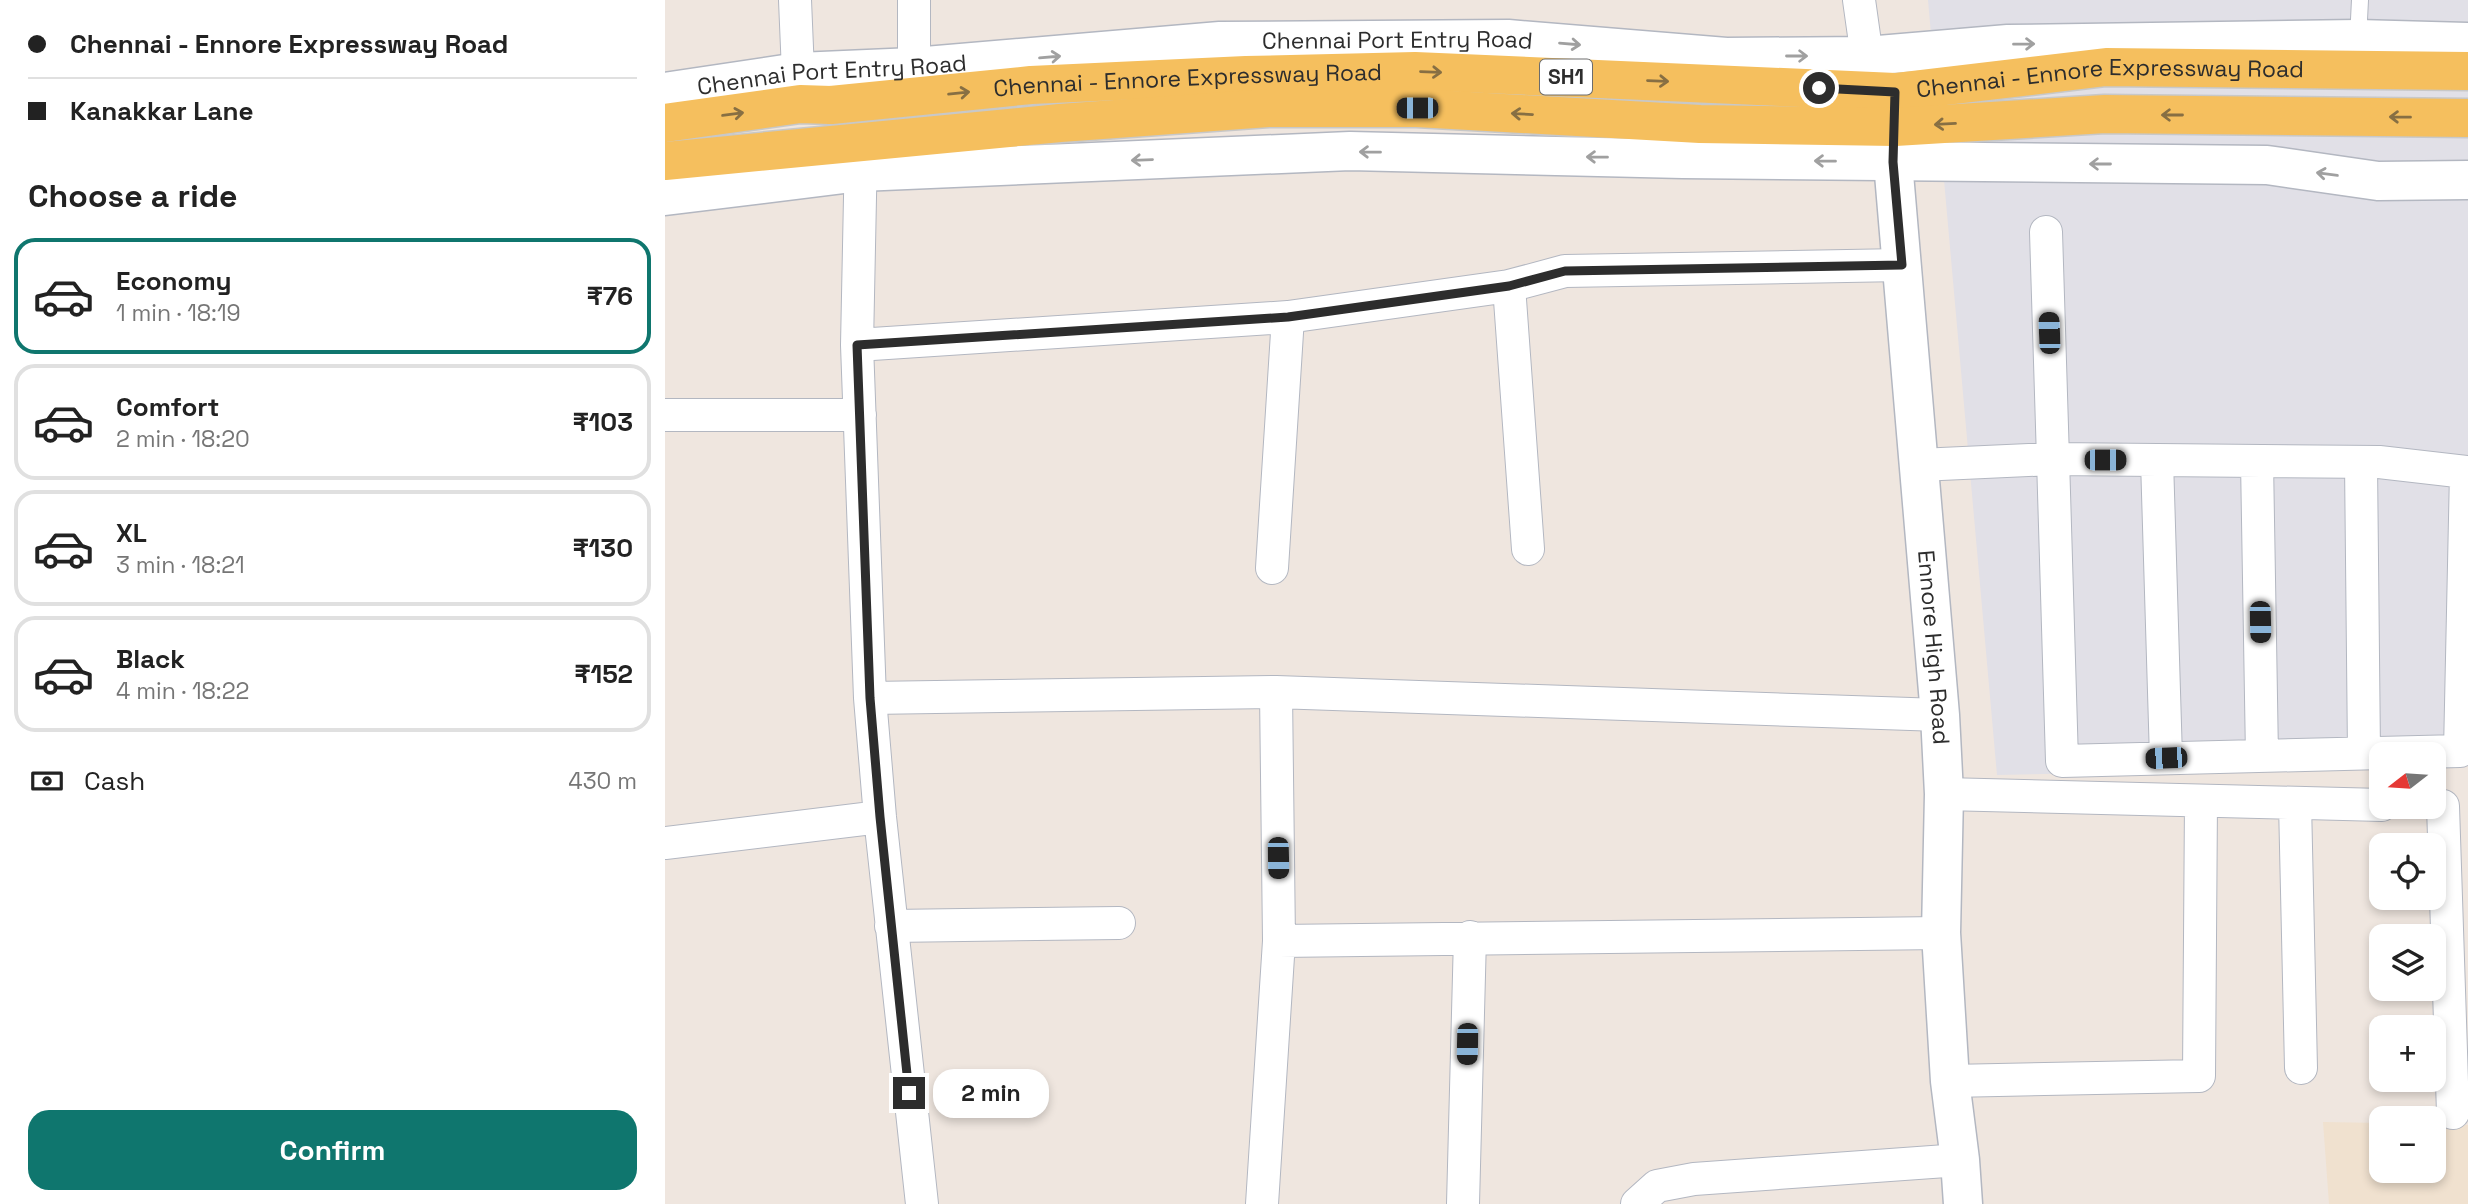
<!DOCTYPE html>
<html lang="en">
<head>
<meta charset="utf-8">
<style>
	body { margin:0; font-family:"Space Grotesk",sans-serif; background:#f6f6f6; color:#222; height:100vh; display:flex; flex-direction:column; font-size:26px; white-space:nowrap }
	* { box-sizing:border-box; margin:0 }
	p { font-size:23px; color:#767676 }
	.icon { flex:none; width:38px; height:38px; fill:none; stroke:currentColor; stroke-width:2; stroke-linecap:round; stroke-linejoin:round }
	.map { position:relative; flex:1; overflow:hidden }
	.side { display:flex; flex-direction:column; background:#fff; width:665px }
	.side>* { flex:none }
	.hud { display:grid; align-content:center; height:154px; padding:0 28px; background:#fff }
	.needle { width:46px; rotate:253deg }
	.tools { position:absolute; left:1704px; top:742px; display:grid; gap:14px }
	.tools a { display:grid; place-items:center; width:77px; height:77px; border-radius:14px; background:#fff; box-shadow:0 4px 10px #0003; font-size:35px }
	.end { position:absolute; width:32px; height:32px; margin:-16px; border:9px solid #2d2d2d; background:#fff; box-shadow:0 0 0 4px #fff }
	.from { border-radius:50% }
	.bubble { position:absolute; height:49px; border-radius:21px; background:#fff; box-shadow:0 4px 10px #0003; font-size:23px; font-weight:800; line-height:49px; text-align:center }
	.car { position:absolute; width:21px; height:42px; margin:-21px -10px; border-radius:9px; box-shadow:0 0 5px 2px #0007; background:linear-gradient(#222 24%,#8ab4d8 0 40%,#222 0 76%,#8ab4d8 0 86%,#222 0) }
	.hud b { display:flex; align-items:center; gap:24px; height:66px; font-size:26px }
	.hud b+b { border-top:2px solid #e0e0e0 }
	.hud i { width:18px; height:18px; background:#222 }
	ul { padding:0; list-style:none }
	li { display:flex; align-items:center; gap:21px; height:116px; margin:0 14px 10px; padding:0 14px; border:4px solid #e0e0e0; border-radius:21px }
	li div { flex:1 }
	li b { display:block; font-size:26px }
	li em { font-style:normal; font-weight:800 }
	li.active { border-color:#0f766e }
	li>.icon { width:63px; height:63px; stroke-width:1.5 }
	h2 { padding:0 28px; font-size:32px; line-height:84px }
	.pay { display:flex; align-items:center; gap:18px; height:77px; padding:0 28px; font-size:26px }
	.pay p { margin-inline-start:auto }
	.primary-button { display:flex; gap:14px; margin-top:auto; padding:14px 28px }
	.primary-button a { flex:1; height:80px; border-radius:21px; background:#0f766e; color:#fff; font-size:28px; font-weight:800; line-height:80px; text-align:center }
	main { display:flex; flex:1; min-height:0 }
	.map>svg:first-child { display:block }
	.industrial { fill:#e1e0e7 }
	.education { fill:#f0e1cf }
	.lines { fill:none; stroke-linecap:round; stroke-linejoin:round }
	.lane-casing { stroke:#b3b7c1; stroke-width:18 }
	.street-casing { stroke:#b3b7c1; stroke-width:34 }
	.secondary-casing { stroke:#b3b7c1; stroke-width:41 }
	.primary-casing { stroke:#c8c8c8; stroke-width:41 }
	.lane { stroke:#fff; stroke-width:16 }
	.street { stroke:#fff; stroke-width:32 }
	.secondary { stroke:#fff; stroke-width:38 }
	.primary { stroke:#f5bf5e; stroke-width:38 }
	.oneway { stroke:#a0a0a0 }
	.oneway2 { stroke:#876f43 }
	.route { stroke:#2d2d2d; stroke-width:9 }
	.labels { text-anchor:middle; stroke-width:5; stroke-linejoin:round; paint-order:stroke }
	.shield { fill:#fff; stroke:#6c6c6c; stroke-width:2 }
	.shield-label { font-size:21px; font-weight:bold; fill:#2d2d2d }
	.street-label { font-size:23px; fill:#2d2d2d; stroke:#fff }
</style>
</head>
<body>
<main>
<section class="side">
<div class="hud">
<b><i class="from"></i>Chennai - Ennore Expressway Road</b>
<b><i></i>Kanakkar Lane</b>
</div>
<h2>Choose a ride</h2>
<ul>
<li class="active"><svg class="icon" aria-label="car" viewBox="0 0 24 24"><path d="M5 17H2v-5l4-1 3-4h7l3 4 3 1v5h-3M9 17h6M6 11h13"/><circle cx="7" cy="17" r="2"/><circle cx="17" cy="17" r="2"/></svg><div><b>Economy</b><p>1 min · 18:19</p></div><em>₹76</em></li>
<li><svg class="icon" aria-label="car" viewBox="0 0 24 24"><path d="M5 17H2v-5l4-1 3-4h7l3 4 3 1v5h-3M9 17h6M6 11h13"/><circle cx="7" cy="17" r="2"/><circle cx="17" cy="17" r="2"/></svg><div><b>Comfort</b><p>2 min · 18:20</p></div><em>₹103</em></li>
<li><svg class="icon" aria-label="car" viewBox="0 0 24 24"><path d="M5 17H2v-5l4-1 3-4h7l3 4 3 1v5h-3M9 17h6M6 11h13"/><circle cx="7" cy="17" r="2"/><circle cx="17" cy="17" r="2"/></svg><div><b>XL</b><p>3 min · 18:21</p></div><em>₹130</em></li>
<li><svg class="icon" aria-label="car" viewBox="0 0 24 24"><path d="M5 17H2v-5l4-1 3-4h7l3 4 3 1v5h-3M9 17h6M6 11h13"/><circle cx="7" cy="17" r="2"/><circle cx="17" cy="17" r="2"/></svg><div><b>Black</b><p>4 min · 18:22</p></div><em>₹152</em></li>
</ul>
<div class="pay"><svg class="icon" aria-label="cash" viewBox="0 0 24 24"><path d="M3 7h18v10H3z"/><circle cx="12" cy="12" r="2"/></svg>Cash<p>430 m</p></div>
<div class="primary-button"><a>Confirm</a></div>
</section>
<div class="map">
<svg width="1803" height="1204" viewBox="0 0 1803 1204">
	<rect width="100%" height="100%" fill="#efe6df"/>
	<path class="industrial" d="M 1263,0 L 1803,0 L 1803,765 L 1332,775 Z"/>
	<path class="education" d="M 1658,1122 L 1717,1123 L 1717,1171 L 1769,1171 L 1769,1124 L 1803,1125 L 1803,1204 L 1664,1204 Z"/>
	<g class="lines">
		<defs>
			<path id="lane" d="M 1693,39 L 1695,0"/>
			<path id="street" d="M 130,0 L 134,96
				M 249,0 L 249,89
				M 1194,0 L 1205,78
				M 196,148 L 192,345 L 205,698 L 215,817 L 257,1204
				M 844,286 L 863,549
				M 192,345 L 623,317 L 844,286 L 900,271 L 1237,265
				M 0,415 L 195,415
				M 1492,460 L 1501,758
				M 1592,461 L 1597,756
				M 1696,462 L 1699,753
				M 1254,465 L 1388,459 L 1397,761 L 1795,751 L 1801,472 L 1714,462 L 1388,459 L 1381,232
				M 607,568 L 623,317
				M 205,698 L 611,692 L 1275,715
				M 1279,794 L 1717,805
				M 1630,803 L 1636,1068
				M 1778,806 L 1788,1113
				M 0,843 L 215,817
				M 226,926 L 454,923
				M 614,941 L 1276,933
				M 1285,1081 L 1534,1076 L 1536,801
				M 597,1204 L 614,941 L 611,692
				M 798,1204 L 805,937
				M 972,1204 L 992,1186 L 1029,1179 L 1295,1160"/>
			<g id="secondary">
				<path id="s1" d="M 0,92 L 133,72 L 249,67 L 555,41 L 843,39 L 1061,57 L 1202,56 L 1343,44 L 1693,39 L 1803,42"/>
				<path id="s2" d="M 1229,136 L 1228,162 L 1275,715 L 1279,794 L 1276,933 L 1285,1081 L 1295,1160 L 1298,1204"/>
				<path d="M 0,196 L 195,172 L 685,151 L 1018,159 L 1602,165 L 1713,181 L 1803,180"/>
			</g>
			<g id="primary">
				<path id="s3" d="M 0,123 L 135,104 L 166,105 L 366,85 L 581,75 L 750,71 L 1230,92 L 1441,67 L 1803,71"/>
				<path d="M 0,161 L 395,123 L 603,108 L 752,108 L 1035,124 L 1230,127 L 1440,114 L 1803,118"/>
			</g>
		</defs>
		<use href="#lane" class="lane-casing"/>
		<use href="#street" class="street-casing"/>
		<use href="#secondary" class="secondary-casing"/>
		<use href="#primary" class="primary-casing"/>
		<use href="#lane" class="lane"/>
		<use href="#street" class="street"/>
		<use href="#secondary" class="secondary"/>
		<use href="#primary" class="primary"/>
	</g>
	<defs><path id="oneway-shaft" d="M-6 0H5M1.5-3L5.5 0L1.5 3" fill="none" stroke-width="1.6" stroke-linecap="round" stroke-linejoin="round" transform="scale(1.75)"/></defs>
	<g class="oneway">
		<use href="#oneway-shaft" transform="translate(905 44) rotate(5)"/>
		<use href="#oneway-shaft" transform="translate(1359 44) rotate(-1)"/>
		<use href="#oneway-shaft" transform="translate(1132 56)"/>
		<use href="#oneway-shaft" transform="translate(385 57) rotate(-5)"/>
		<use href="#oneway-shaft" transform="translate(705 152) rotate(-179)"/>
		<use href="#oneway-shaft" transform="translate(932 157) rotate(-179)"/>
		<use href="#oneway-shaft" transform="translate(477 160) rotate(178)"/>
		<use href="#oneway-shaft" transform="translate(1160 161) rotate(-179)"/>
		<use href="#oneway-shaft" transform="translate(1435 164) rotate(-180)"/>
		<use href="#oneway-shaft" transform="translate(1662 174) rotate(-172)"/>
	</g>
	<g class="oneway2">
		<use href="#oneway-shaft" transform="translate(766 72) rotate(2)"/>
		<use href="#oneway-shaft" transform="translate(993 81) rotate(2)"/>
		<use href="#oneway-shaft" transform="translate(294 93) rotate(-6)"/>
		<use href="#oneway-shaft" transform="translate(68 114) rotate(-8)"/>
		<use href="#oneway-shaft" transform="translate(857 114) rotate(-177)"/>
		<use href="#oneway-shaft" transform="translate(1507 115) rotate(-180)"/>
		<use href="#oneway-shaft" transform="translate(1735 117) rotate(-179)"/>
		<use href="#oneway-shaft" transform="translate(1280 124) rotate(177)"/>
	</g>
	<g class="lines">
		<path class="route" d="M 244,1093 L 215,817 L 205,698 L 192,345 L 623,317 L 844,286 L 900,271 L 1237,265 L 1228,162 L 1230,92 L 1154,88"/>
	</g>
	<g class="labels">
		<rect class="shield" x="875" y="59.5" width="52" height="35" rx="5"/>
		<g class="shield-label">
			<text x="901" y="84">SH1</text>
		</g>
		<g class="street-label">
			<text dy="8" stroke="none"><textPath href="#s1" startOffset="735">Chennai Port Entry Road</textPath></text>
			<text dy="8" stroke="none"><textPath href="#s1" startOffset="168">Chennai Port Entry Road</textPath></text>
			<text dy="8" stroke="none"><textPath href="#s3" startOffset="1449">Chennai - Ennore Expressway Road</textPath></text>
			<text dy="8" stroke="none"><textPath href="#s3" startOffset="525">Chennai - Ennore Expressway Road</textPath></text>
			<text dy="8" stroke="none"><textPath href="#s2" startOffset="513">Ennore High Road</textPath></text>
		</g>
	</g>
</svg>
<div class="tools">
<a><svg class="needle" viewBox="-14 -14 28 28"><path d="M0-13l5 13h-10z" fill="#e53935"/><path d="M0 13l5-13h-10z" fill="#767676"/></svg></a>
<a><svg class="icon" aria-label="locate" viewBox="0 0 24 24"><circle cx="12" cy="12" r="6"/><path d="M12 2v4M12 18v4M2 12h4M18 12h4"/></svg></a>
<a><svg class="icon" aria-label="layers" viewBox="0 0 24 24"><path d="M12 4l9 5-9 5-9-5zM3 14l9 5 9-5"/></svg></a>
<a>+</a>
<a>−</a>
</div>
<i class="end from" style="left:1154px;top:88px"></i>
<i class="end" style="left:244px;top:1093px"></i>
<div class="bubble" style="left:268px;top:1069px;width:116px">2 min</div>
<i class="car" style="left:752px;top:108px;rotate:270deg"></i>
<i class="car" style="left:1384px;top:333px;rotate:358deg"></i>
<i class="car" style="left:1440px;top:460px;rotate:90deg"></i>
<i class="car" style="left:1595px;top:622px;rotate:179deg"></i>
<i class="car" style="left:1501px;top:758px;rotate:268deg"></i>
<i class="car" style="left:613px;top:858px;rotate:179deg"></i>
<i class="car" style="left:802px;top:1044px;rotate:181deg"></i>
</div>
</main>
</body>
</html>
